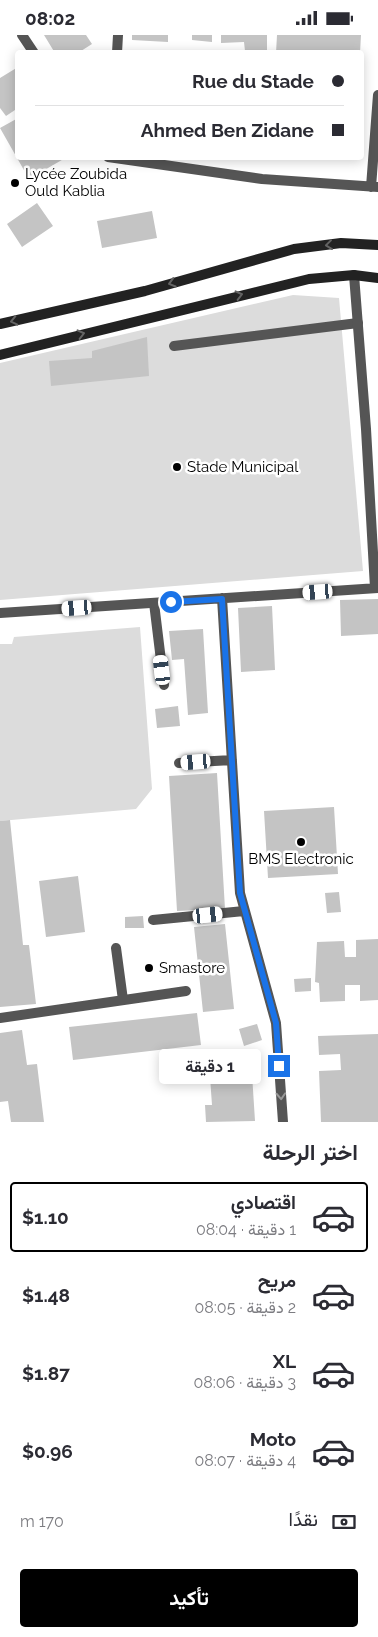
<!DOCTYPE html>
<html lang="ar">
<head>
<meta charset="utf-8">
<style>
	body { margin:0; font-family:Raleway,Vazirmatn,sans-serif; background:#f7f7f7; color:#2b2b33; direction:rtl; height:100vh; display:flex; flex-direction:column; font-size:19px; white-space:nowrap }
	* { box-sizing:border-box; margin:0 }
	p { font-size:16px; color:#7c7c81 }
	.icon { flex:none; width:28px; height:28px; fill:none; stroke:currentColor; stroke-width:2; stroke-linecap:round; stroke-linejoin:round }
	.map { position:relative; height:1087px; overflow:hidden; direction:ltr }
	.drawer { display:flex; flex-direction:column; background:#fff; flex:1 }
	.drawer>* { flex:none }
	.banner { position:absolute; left:15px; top:15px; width:349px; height:110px; border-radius:5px; box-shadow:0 2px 12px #0003; direction:rtl; display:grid; align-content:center; height:110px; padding:0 20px; background:#fff }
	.end { position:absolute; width:22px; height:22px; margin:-11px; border:6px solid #1a73e8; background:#fff; box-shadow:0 0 0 2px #fff }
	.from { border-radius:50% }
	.bubble { position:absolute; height:35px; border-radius:5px; background:#fff; box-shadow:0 2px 12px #0003; font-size:16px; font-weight:700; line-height:35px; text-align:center; direction:rtl }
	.car { position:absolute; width:15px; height:30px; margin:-15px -8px; border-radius:6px; box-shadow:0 0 4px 1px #0007; background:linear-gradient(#fff 24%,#345 0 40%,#fff 0 76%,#345 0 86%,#fff 0) }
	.banner b { display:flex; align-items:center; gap:18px; height:48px; font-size:19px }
	.banner b+b { border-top:1px solid #e1e1e2 }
	.banner i { width:12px; height:12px; background:#2b2b33 }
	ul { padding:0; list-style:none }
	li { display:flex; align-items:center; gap:15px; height:70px; margin:0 10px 8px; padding:0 10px; border:2px solid transparent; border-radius:5px }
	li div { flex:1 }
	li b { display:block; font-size:19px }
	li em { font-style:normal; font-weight:700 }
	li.current { border-color:#000 }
	li>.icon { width:45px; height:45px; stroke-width:1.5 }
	h2 { padding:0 20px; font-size:22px; line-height:60px }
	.pay { display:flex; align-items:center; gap:12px; height:55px; padding:0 20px; font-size:19px }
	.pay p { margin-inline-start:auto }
	.action { display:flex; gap:10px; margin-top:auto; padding:10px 20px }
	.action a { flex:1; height:58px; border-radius:5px; background:#000; color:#fff; font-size:20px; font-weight:700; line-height:58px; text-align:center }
	.status { display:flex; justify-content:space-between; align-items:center; height:35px; padding:0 25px; background:#fff; direction:ltr }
	.status svg { height:14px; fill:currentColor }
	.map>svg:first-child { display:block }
	.green { fill:#dcdcdc }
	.building { fill:#c4c4c4 }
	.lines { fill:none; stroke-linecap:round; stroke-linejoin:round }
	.lane { stroke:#555; stroke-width:10 }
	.street { stroke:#555; stroke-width:10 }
	.secondary { stroke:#222; stroke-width:10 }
	.oneway { stroke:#646464 }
	.oneway2 { stroke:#999 }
	.route { stroke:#1a73e8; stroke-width:6 }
	.poi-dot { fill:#000; stroke:#fff; stroke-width:2 }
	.labels { text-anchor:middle; stroke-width:5; stroke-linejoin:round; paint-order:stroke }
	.poi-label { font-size:15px; fill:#000; stroke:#fff; text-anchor:start }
</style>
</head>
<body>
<div class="status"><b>08:02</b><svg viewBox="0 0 49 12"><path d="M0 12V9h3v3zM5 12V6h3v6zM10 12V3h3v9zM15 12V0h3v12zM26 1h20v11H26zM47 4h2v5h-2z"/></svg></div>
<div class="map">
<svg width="378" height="1087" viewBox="0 0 378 1087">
	<rect width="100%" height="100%" fill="#fff"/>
	<path class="green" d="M 293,260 L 339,263 L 363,536 L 0,565 L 0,328 Z
		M 140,592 L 152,754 L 136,774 L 0,786 L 0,609 L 12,609 L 14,602 Z"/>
	<path class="building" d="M 44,0 L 86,0 L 92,9 L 81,16 L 82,18 L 55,18 Z
		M 132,0 L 168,0 L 168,7 L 132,5 Z
		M 192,0 L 212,0 L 212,7 L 192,5 Z
		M 221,0 L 267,0 L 267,16 L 245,16 L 244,7 L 221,8 Z
		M 277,0 L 361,0 L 360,18 L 276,18 Z
		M 18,32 L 18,73 L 6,81 L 0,73 L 0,43 Z
		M 18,83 L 18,122 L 67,122 L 29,144 L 0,93 Z
		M 37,168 L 53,191 L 22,212 L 7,189 Z
		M 152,176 L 157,203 L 102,213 L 97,186 Z
		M 147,302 L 149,341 L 51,351 L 49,326 L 92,323 L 92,316 Z
		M 378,564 L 378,599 L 341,601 L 340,565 Z
		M 272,571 L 275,635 L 241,637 L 238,573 Z
		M 203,594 L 208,678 L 188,680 L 184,624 L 172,625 L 169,596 Z
		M 178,671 L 180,691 L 157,693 L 155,674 Z
		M 217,738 L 225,874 L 177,876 L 169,741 Z
		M 334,772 L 338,839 L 268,843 L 264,776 Z
		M 10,785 L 23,910 L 29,910 L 36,969 L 0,972 L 0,786 Z
		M 78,841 L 85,897 L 46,902 L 39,846 Z
		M 339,857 L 341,877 L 327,878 L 325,858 Z
		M 143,881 L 144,893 L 125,893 L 125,882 Z
		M 225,889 L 234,974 L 203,977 L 194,892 Z
		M 378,904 L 378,965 L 360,966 L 360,950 L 345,950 L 345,966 L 320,967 L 319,948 L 315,947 L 317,907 L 344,906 L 345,922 L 356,922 L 356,905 Z
		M 311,943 L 311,956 L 295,957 L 294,944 Z
		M 197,978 L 201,1010 L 73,1025 L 69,992 Z
		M 257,989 L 262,1005 L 244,1011 L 239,994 Z
		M 22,995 L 27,1030 L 37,1029 L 44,1087 L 11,1087 L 8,1066 L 0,1067 L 0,998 Z
		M 378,999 L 378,1087 L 321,1087 L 319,1036 L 341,1035 L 340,1019 L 319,1020 L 318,1001 Z
		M 252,1039 L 255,1086 L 206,1087 L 205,1070 L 212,1070 L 210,1042 Z"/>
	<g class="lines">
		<path class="lane" d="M 174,311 L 358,288
			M 154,568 L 164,650"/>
		<path class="street" d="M 22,0 L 34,18
			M 117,18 L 118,0
			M 108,122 L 262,144 L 378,152
			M 371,152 L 378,60
			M 354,240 L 366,394 L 375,553
			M 222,563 L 240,858 L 276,988 L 283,1087
			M 0,578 L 378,553
			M 179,728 L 232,725
			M 153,885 L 244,876
			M 116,913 L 123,965
			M 0,983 L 186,956"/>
		<path class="secondary" d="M 0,289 L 145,256 L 294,214 L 341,208 L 378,210
			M 0,320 L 309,244 L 354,240 L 378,243"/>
	</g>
	<defs><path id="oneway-chevron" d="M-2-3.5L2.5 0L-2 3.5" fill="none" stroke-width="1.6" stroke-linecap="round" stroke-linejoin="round" transform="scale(1.25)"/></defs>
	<g class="oneway">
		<use href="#oneway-chevron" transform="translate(329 210) rotate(173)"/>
		<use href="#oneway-chevron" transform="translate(172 248) rotate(164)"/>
		<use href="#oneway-chevron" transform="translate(239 260) rotate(-14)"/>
		<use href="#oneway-chevron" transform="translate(14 286) rotate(167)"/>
		<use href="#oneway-chevron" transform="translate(81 299) rotate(-14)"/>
	</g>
	<use class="oneway2" href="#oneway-chevron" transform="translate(281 1061) rotate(87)"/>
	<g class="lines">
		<path class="route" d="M 171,567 L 222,564 L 240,858 L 276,988 L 279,1031"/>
	</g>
	<g class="poi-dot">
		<circle cx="15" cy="148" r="5"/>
		<circle cx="177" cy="432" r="5"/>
		<circle cx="301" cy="807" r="5"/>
		<circle cx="149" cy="933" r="5"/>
	</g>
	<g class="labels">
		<g class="poi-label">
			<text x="25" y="144">Lycée Zoubida<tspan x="25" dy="17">Ould Kablia</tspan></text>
			<text x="187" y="437">Stade Municipal</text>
			<text x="301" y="829" text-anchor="middle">BMS Electronic</text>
			<text x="159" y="938">Smastore</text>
		</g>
	</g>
</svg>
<i class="end from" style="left:171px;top:567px"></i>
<i class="end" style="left:279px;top:1031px"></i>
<div class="bubble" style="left:159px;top:1014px;width:102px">1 دقيقة</div>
<i class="car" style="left:318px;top:557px;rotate:266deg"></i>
<i class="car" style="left:77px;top:573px;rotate:266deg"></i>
<i class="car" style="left:162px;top:635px;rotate:353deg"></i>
<i class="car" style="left:196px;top:727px;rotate:266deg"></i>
<i class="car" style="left:208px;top:880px;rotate:84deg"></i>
<div class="banner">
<b><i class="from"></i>Rue du Stade</b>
<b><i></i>Ahmed Ben Zidane</b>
</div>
</div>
<section class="drawer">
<h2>اختر الرحلة</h2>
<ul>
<li class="current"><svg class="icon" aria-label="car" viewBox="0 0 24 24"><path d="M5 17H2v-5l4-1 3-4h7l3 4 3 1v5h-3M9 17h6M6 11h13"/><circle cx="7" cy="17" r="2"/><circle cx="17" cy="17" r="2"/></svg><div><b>اقتصادي</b><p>1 دقيقة · 08:04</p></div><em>$1.10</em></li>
<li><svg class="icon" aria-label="car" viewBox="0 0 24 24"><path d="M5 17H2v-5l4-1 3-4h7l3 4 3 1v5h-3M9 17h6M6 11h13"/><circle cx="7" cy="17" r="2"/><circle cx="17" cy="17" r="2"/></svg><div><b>مريح</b><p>2 دقيقة · 08:05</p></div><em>$1.48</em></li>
<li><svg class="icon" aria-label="car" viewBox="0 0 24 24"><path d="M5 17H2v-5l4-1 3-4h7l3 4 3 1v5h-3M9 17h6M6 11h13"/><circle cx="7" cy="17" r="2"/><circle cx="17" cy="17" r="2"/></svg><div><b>XL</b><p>3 دقيقة · 08:06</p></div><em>$1.87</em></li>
<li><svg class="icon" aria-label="car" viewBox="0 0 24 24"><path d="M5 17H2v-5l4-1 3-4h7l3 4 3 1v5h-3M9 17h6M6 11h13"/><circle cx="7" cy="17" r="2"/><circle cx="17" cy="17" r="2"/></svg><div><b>Moto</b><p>4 دقيقة · 08:07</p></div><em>$0.96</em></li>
</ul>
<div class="pay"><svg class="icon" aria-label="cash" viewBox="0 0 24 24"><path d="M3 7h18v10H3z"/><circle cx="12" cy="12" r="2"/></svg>نقدًا<p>170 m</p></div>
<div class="action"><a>تأكيد</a></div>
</section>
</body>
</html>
